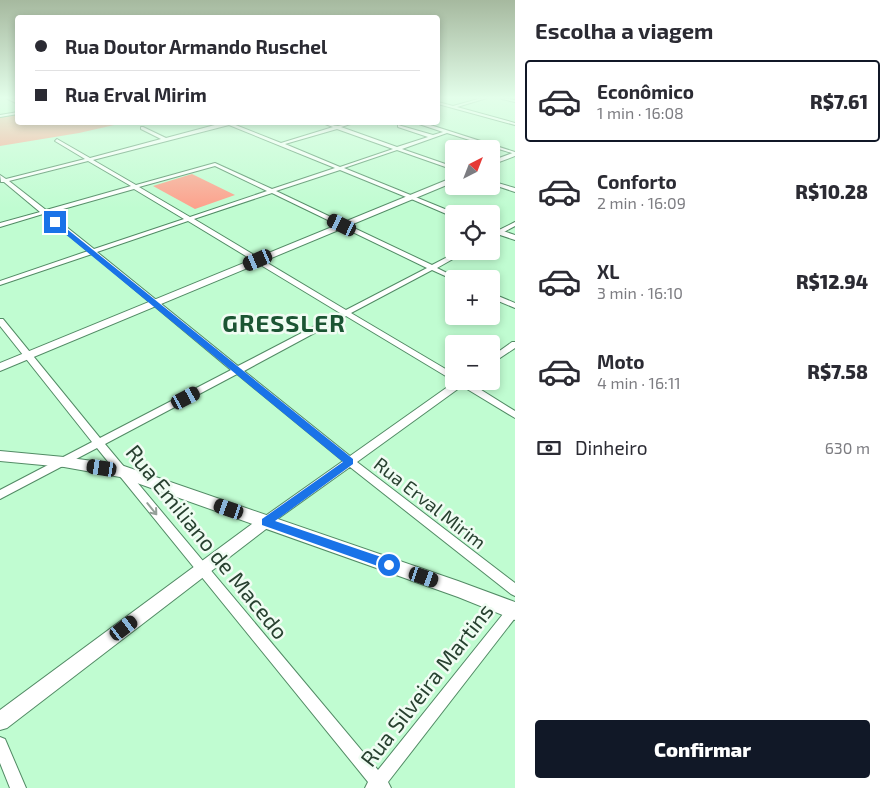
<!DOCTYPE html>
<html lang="pt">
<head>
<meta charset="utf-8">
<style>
	body { margin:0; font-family:"Exo 2",sans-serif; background:#f7f7f7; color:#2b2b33; height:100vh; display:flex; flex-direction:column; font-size:19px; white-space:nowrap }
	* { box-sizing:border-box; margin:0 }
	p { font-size:16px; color:#7c7c81 }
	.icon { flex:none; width:28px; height:28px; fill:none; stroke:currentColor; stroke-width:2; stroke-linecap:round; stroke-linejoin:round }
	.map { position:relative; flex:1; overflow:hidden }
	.sheet { display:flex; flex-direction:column; background:#fff; width:375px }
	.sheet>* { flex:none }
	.hud { position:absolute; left:15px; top:15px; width:425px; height:110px; border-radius:5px; box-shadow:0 2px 8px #0003; display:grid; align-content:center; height:110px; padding:0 20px; background:#fff }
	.needle { width:32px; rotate:42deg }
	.controls { position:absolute; left:445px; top:140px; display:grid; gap:10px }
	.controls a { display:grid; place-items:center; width:55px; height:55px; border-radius:5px; background:#fff; box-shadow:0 2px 8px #0003; font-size:25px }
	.end { position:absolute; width:22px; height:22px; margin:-11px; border:6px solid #1a73e8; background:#fff; box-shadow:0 0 0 2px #fff }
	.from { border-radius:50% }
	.car { position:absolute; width:15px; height:30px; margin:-15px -8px; border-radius:6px; box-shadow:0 0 4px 1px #0007; background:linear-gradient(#222 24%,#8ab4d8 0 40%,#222 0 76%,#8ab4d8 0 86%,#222 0) }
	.hud b { display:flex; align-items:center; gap:18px; height:48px; font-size:19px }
	.hud b+b { border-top:1px solid #e1e1e2 }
	.hud i { width:12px; height:12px; background:#2b2b33 }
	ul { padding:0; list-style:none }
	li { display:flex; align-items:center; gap:15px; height:82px; margin:0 10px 8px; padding:0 10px; border:2px solid transparent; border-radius:5px }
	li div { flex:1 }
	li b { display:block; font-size:19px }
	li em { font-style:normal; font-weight:800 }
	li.current { border-color:#111827 }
	li>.icon { width:45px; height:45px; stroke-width:1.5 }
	h2 { padding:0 20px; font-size:22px; line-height:60px }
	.pay { display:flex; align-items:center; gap:12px; height:55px; padding:0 20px; font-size:19px }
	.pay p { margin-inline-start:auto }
	.primary-button { display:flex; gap:10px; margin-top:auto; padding:10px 20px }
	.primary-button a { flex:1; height:58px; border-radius:5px; background:#111827; color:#fff; font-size:20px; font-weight:800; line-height:58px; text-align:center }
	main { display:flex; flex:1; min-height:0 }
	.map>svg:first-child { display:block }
	.green { fill:#fda18c }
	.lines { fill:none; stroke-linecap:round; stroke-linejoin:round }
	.minor-casing { stroke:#528b65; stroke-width:2 }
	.tertiary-casing { stroke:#528b65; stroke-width:2 }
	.secondary-casing { stroke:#528b65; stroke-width:2 }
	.minor { fill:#fff; fill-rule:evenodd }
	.tertiary { fill:#fff; fill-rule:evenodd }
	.secondary { fill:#fff; fill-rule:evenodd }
	.oneway { stroke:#94a098 }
	.route { fill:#1a73e8 }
	.labels { text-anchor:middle; stroke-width:5; stroke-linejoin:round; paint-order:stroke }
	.street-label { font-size:19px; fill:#284130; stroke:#f0fcf3 }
	.near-street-label { font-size:22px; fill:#284130; stroke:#f0fcf3 }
	.district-label { font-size:24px; font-weight:bold; letter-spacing:1px; fill:#1b5533; stroke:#f0fcf3 }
</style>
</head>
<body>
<main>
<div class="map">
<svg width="515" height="788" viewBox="0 0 515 788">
	<rect width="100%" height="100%" fill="#c0fcd1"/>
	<path class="green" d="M 17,114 L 18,122 L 123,123 L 79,133 L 0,146 L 0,117 Z
		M 192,174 L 235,195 L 195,209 L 153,186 Z"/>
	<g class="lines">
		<defs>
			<path id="minor" d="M 482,98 L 487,98 L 457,107 L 515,123 L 515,125 L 438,104 L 438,102 L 453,106 Z
				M 501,98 L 515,100 L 515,102 L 502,99 Z
				M 18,112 L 18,114 L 0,117 L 0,115 Z
				M 226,122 L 237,122 L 233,124 L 281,143 L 333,127 L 320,122 C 327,122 333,126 338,126 C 345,125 350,122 357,122 L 341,127 L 397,147 L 428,137 L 398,127 L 398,125 L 433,135 L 443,132 L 413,122 L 421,122 L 515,152 L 515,154 L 447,133 L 402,149 L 454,167 L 454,170 L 397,150 L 344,168 L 413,196 L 413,198 L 411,199 L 340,170 L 276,191 L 432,265 L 459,251 L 467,251 L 437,268 L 459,279 L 454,279 L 454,280 L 432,270 L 351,313 L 454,374 L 454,381 L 346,316 L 244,371 L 350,456 L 456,381 L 467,381 L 515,411 L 515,418 L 462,386 L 357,462 L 515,583 L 515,596 L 511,594 L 350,467 L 269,525 L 265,527 L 261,525 L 260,522 L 261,519 L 343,461 L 237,374 L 105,444 L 378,770 L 511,604 L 515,602 L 515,618 L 388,782 L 391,788 L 365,788 L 368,782 L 97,448 L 0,499 L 0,490 L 92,442 L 0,326 L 0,319 L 3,319 L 100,438 L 231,370 L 92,254 L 0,285 L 0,281 L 88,251 L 43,214 L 0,227 L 0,223 L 40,212 L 4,182 L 1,182 L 0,175 L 6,179 L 85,159 L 55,141 L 57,139 L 90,158 L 161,139 L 141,129 L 141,127 L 143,127 L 166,138 ZM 229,125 L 335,168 L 272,189 L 215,163 L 136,185 L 93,160 ZM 337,129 L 393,149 L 340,167 L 285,144 ZM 88,161 L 131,186 L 46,210 L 9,181 ZM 215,166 L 267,191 L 190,217 L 139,187 ZM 134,189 L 184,219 L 94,249 L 49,213 ZM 272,193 L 427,268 L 346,310 L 194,219 ZM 188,221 L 340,313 L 238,366 L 97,252 Z
				M 491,181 L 515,188 L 515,192 L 491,184 Z
				M 515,222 L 515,226 L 491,239 L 491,234 Z
				M 491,293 L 515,303 L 515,308 L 491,298 Z
				M 512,342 L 515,342 L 515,348 L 491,364 L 491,357 Z
				M 0,737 L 5,739 L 26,788 L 10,788 L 0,763 Z"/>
			<path id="tertiary" d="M 6,98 L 11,98 L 18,101 L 18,104 Z
				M 409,196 L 413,196 L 457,214 L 451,216 L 409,198 Z
				M 491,227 L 515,235 L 515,240 L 491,232 Z
				M 265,516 L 270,518 L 272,522 L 270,526 L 7,728 L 0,730 L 0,710 L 260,518 Z"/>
			<path id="secondary" d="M 515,152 L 515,156 L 491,165 L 491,161 Z
				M 454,177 L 454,182 L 0,371 L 0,363 Z
				M 0,451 L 64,457 L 121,465 L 458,581 L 515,602 L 515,620 L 458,597 L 120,477 L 64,467 L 0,461 Z"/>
		</defs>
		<use href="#minor" class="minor-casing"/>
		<use href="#tertiary" class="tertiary-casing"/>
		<use href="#secondary" class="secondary-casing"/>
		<use href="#minor" class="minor"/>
		<use href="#tertiary" class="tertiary"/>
		<use href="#secondary" class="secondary"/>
	</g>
	<defs><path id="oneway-shaft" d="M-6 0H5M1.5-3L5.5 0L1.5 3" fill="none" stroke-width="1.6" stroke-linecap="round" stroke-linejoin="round" transform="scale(1.25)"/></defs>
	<use class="oneway" href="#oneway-shaft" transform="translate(152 509) rotate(51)"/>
	<linearGradient id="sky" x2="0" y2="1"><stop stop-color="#a6b99f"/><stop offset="0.47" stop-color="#e3feea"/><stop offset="1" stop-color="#e3feea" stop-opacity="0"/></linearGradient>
	<rect width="515" height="208" fill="url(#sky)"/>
	<path class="route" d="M 53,221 L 57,221 L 353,459 L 353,464 L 275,521 L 393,561 L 395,565 L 393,569 L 389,570 L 262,525 L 262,519 L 343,462 L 53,224 Z"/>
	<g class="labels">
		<g class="street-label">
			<text transform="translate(430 503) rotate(38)" y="7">Rua Erval Mirim</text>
		</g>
		<g class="near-street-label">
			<text transform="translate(207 542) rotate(51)" y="8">Rua Emiliano de Macedo</text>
			<text transform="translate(427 685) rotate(-52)" y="8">Rua Silveira Martins</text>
		</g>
		<g class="district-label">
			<text x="284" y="332">GRESSLER</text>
		</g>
	</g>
</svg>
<div class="controls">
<a><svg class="needle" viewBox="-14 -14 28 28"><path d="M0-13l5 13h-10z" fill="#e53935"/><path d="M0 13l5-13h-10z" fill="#7c7c81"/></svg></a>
<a><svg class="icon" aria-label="locate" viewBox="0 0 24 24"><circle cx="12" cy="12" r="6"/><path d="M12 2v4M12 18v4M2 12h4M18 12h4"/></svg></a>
<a>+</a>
<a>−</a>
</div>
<i class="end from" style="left:389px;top:565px"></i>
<i class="end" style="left:55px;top:222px"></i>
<i class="car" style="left:342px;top:225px;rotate:296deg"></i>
<i class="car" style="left:258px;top:260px;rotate:247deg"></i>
<i class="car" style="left:186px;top:398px;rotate:62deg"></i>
<i class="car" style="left:102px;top:468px;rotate:279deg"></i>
<i class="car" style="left:229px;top:509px;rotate:289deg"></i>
<i class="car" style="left:424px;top:577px;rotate:109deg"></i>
<i class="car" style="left:124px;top:628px;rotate:53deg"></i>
<div class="hud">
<b><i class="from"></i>Rua Doutor Armando Ruschel</b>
<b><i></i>Rua Erval Mirim</b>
</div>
</div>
<section class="sheet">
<h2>Escolha a viagem</h2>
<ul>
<li class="current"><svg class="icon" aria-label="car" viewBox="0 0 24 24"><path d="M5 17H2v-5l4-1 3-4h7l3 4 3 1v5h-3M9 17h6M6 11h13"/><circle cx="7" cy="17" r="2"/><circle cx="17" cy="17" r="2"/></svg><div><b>Econômico</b><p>1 min · 16:08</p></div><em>R$7.61</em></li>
<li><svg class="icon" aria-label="car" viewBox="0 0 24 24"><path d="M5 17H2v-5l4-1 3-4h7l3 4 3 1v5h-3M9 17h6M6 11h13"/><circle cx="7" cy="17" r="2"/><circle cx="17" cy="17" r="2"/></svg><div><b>Conforto</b><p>2 min · 16:09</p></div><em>R$10.28</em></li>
<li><svg class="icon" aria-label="car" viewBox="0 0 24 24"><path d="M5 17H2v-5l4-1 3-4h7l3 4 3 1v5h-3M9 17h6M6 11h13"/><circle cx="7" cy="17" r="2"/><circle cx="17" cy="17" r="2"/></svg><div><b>XL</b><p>3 min · 16:10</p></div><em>R$12.94</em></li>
<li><svg class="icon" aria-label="car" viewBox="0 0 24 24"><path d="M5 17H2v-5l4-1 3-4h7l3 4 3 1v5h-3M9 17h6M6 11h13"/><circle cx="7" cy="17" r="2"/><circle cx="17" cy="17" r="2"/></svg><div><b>Moto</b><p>4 min · 16:11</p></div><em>R$7.58</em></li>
</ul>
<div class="pay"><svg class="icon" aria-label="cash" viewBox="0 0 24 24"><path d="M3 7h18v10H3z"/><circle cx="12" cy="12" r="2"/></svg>Dinheiro<p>630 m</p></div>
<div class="primary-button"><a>Confirmar</a></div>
</section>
</main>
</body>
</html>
